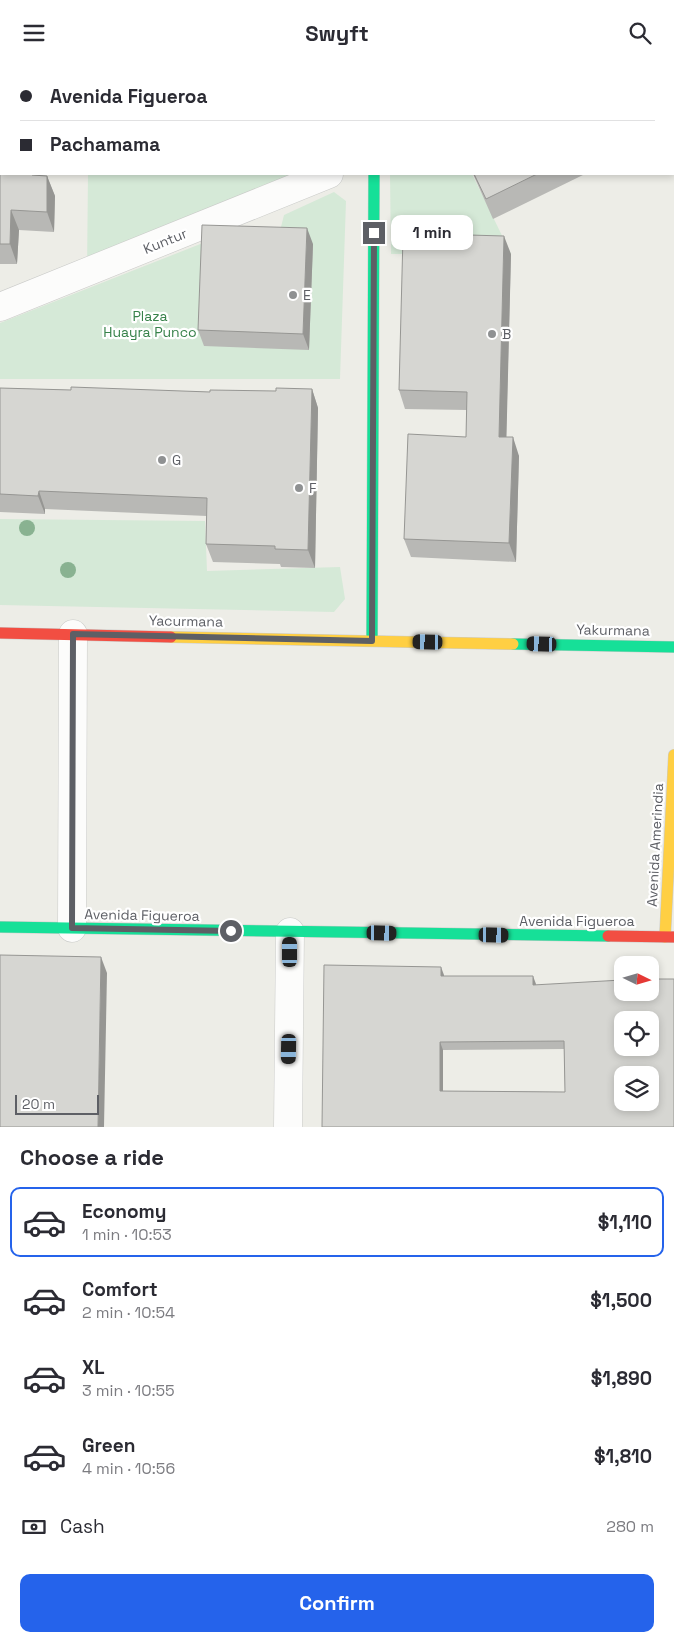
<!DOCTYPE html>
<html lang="en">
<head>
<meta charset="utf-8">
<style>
	body { margin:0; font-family:"Space Grotesk",sans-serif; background:#f7f7f7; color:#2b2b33; height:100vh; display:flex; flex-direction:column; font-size:19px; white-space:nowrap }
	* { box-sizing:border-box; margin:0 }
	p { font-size:16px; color:#7c7c81 }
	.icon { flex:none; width:28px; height:28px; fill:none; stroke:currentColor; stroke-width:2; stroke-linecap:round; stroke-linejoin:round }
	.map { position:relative; height:1062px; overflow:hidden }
	.sheet { display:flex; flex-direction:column; background:#fff; flex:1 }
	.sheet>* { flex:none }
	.banner { position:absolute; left:0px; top:0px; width:675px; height:110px; box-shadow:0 2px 8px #0003; display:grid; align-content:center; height:110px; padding:0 20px; background:#fff }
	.needle { width:32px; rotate:95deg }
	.controls { position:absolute; left:614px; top:891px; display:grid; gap:10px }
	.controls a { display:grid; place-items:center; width:45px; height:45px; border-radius:10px; background:#fff; box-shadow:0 2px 8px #0003; font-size:25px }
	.scale { position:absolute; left:15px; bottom:12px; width:84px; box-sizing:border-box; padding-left:5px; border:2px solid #5d5f65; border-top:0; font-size:14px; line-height:18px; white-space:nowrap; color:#5d5f65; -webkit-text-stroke:4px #fff; paint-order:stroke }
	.end { position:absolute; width:22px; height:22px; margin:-11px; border:6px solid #5d5f65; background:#fff; box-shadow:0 0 0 2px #fff }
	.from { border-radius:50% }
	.bubble { position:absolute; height:35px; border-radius:10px; background:#fff; box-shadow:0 2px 8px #0003; font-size:16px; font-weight:700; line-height:35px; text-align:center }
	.car { position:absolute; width:15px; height:30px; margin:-15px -8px; border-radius:6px; box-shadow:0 0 4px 1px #0007; background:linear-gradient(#222 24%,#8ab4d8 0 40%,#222 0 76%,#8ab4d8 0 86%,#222 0) }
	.banner b { display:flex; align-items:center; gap:18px; height:48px; font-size:19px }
	.banner b+b { border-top:1px solid #e1e1e2 }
	.banner i { width:12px; height:12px; background:#2b2b33 }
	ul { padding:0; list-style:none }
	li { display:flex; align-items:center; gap:15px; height:70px; margin:0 10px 8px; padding:0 10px; border:2px solid transparent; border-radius:10px }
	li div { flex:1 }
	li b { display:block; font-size:19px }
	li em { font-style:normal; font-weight:700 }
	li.current { border-color:#2563eb }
	li>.icon { width:45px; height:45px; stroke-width:1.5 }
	h2 { padding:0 20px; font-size:22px; line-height:60px }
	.pay { display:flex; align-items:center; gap:12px; height:55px; padding:0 20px; font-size:19px }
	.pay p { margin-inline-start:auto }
	.cta { display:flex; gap:10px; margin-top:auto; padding:10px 20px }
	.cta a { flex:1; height:58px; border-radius:10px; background:#2563eb; color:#fff; font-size:20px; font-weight:700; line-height:58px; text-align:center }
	header { display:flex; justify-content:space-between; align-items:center; height:65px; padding:0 20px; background:#fff; font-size:22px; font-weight:700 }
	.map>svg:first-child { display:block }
	.green { fill:#d5e9d7 }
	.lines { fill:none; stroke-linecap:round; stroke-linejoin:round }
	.street-casing { stroke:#cacbc9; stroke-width:29 }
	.fast-casing { stroke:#cacac8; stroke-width:12 }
	.slow-casing { stroke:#cacac8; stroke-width:12 }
	.jam-casing { stroke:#cacac8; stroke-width:12 }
	.street { stroke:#fcfcfb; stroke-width:28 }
	.fast { stroke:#16e098; stroke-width:11 }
	.slow { stroke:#ffcf43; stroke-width:11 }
	.jam { stroke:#f24e42; stroke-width:11 }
	.tree { fill:#89b291 }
	.wall { fill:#b8b8b5; fill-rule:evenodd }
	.shaded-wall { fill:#969693 }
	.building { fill:#d6d6d2; stroke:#969693; fill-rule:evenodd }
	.route { stroke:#5d5f65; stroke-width:6 }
	.poi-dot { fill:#8f9192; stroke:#fff; stroke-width:2 }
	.labels { text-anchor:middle; stroke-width:4.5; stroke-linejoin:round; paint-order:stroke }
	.street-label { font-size:14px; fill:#5d5f65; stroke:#fff }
	.poi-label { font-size:14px; fill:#5d5f65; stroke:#fff; text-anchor:start }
	.park-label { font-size:14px; fill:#37824a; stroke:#fff }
</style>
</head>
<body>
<header><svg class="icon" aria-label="menu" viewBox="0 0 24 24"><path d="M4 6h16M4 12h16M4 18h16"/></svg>Swyft<svg class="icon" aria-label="search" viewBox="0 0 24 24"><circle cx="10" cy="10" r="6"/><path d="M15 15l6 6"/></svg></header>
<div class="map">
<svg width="674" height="1062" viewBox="0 0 674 1062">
	<rect width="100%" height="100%" fill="#edede7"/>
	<path class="green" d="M 88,109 L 329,109 L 87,208 Z
		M 390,109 L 472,109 L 511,189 L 391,189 Z
		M 334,127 L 346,136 L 340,314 L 0,314 L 0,258 L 208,176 L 277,178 L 284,150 Z
		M 0,454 L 205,456 L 207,506 L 340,502 L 345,534 L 334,547 L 0,540 Z"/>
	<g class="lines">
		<defs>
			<path id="street" d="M 373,0 L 373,1
				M 497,1 L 500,0
				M 0,242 L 329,109
				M 72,863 L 73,569
				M 288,1062 L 290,867"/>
			<path id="fast" d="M 372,575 L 374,109
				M 513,579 L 674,582
				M 0,862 L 608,871"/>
			<path id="slow" d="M 171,572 L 513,579
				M 665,872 L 674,690"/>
			<path id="jam" d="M 0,568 L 171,572
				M 608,871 L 674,872"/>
		</defs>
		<use href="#street" class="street-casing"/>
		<use href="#fast" class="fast-casing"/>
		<use href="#slow" class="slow-casing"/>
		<use href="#jam" class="jam-casing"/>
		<use href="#street" class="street"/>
		<use href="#fast" class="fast"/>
		<use href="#slow" class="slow"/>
		<use href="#jam" class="jam"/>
	</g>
	<g class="tree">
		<circle cx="27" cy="463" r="8"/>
		<circle cx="68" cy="505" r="8"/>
	</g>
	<path class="wall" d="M 0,0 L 58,0 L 58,1 L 1,1 L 39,110 L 47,111 L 55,131 L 54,167 L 19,165 L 17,199 L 0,199 Z
		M 473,109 L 585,109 L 493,154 Z
		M 313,179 L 309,285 L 204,281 L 198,265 Z
		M 511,189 L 506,372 L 519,391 L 516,497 L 411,492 L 404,474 L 466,372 L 467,345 L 405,344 L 399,325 Z
		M 0,323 L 71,325 L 210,327 L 276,326 L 312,324 L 318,343 L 315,503 L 281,502 L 280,499 L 213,497 L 206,479 L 207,451 L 45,444 L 45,449 L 0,447 Z
		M 444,910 L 444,911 L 536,920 L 674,1062 L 322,1062 ZM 564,984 L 565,1027 L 443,1026 L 443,985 Z"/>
	<path class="shaded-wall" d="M 51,0 L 58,0 L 58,1 L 51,1 Z
		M 311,0 L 319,0 L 319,1 L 311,1 Z
		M 47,111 L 55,131 L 54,167 L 47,147 Z
		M 11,145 L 19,165 L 17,199 L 10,179 Z
		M 307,163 L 313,179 L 309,285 L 303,269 Z
		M 504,171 L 511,189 L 506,390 L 499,372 Z
		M 312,324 L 318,343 L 315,503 L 308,485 Z
		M 513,372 L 519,391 L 516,497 L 509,478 Z
		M 39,426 L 45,444 L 45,449 L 38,431 Z
		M 101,892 L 107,908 L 104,1062 L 98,1062 Z
		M 441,902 L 444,910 L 444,920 L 441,911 Z
		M 533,911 L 536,919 L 536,928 L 533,920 Z
		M 440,977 L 443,985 L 443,1034 L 440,1026 Z"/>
	<path class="building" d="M 0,0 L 51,0 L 51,1 L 1,1 L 1,109 L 32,109 L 32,110 L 47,111 L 47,147 L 11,145 L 10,179 L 0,179 Z
		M 209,0 L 311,0 L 311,1 L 209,1 Z
		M 527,0 L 595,0 L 596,1 L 524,1 Z
		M 474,109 L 537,109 L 486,134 Z
		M 202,160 L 307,163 L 303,269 L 198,265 Z
		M 469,170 L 504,171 L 499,372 L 513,372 L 509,478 L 404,474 L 408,369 L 466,372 L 467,327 L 399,325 L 403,171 L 469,173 Z
		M 71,322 L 210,327 L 210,325 L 276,326 L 276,323 L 312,324 L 308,485 L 275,484 L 275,481 L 206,479 L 207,433 L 39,426 L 38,431 L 0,429 L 0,323 L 71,325 Z
		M 0,890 L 101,892 L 98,1062 L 0,1062 Z
		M 324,900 L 441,902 L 441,911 L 533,911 L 533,920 L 622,915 L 622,928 L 650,928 L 650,914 L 674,914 L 674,1062 L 322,1062 ZM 622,955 L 650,955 L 650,982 L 622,982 ZM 564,976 L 565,1027 L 440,1026 L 440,977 ZM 622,1010 L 650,1010 L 650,1038 L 622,1038 Z"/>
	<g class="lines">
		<path class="route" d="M 231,866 L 72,863 L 73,569 L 372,576 L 374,168"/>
	</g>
	<g class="poi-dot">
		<circle cx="293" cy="230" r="5"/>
		<circle cx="492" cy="269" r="5"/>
		<circle cx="162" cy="395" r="5"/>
		<circle cx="299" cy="423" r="5"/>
	</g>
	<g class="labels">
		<g class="street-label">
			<text transform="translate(165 176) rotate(-22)" y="5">Kuntur</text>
			<text transform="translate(186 556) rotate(1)" y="5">Yacurmana</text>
			<text transform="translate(613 565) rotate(1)" y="5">Yakurmana</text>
			<text transform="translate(655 780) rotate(-87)" y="5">Avenida Amerindia</text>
			<text transform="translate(142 850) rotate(1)" y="5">Avenida Figueroa</text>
			<text x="577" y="861">Avenida Figueroa</text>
		</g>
		<g class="poi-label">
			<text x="303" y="235">E</text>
			<text x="502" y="274">B</text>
			<text x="172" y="400">G</text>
			<text x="309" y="428">F</text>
		</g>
		<g class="park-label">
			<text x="150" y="256">Plaza<tspan x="150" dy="16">Huayra Punco</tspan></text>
		</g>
	</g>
</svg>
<div class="controls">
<a><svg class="needle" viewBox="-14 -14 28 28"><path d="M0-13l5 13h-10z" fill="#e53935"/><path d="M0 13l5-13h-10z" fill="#7c7c81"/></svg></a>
<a><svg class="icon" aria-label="locate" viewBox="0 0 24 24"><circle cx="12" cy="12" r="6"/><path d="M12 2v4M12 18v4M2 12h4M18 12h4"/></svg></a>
<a><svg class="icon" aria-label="layers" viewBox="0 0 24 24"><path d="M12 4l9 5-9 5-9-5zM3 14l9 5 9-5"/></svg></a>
</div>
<div class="scale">20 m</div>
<i class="end from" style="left:231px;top:866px"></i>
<i class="end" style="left:374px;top:168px"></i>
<div class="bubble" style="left:391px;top:150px;width:82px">1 min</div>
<i class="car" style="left:428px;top:577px;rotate:271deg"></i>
<i class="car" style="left:542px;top:579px;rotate:272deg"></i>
<i class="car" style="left:382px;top:868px;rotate:91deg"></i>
<i class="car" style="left:494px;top:870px;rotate:91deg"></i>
<i class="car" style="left:290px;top:887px;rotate:0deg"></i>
<i class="car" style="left:289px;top:984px;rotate:181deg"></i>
<div class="banner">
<b><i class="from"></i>Avenida Figueroa</b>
<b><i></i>Pachamama</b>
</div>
</div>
<section class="sheet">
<h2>Choose a ride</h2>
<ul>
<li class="current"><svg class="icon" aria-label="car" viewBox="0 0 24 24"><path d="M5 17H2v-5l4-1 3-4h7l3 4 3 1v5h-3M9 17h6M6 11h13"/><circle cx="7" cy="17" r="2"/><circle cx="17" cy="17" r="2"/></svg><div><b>Economy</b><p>1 min · 10:53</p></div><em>$1,110</em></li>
<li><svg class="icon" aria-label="car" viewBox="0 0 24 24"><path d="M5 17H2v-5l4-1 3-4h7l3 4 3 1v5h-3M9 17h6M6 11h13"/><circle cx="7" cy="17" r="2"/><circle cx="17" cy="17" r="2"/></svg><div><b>Comfort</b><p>2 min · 10:54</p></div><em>$1,500</em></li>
<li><svg class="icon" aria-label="car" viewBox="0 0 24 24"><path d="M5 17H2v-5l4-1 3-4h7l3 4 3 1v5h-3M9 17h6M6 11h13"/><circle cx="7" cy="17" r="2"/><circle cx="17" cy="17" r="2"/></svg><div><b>XL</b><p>3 min · 10:55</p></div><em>$1,890</em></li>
<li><svg class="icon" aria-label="car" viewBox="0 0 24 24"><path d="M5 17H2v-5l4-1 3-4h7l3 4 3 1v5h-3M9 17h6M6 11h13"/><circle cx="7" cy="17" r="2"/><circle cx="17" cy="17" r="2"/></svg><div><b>Green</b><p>4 min · 10:56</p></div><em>$1,810</em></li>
</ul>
<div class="pay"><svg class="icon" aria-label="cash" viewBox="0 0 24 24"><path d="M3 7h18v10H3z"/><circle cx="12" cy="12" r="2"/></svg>Cash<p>280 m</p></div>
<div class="cta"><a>Confirm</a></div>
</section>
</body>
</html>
